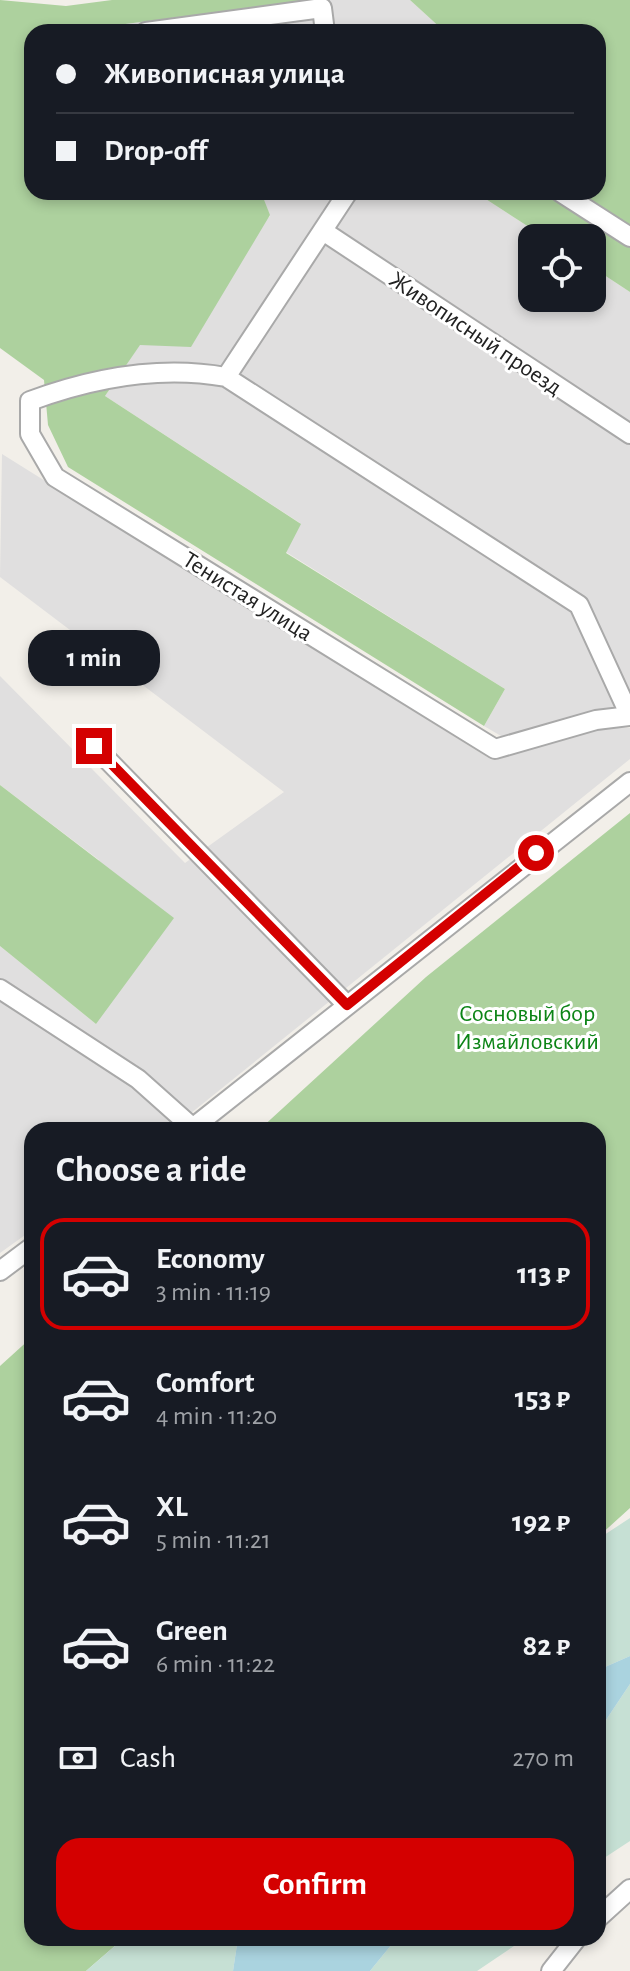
<!DOCTYPE html>
<html lang="en">
<head>
<meta charset="utf-8">
<style>
	body { margin:0; font-family:"Alegreya Sans",sans-serif; background:#242831; color:#f1f3f6; height:100vh; display:flex; flex-direction:column; font-size:30px; white-space:nowrap }
	* { box-sizing:border-box; margin:0 }
	p { font-size:26px; color:#9ea1a6 }
	.icon { flex:none; width:44px; height:44px; fill:none; stroke:currentColor; stroke-width:2; stroke-linecap:round; stroke-linejoin:round }
	.map { position:relative; flex:1; overflow:hidden }
	.panel { position:absolute; left:24px; top:1122px; width:582px; height:824px; display:flex; flex-direction:column; background:#171b24; border-radius:24px; box-shadow:0 4px 12px #0003 }
	.panel>* { flex:none }
	.top-card { position:absolute; left:24px; top:24px; width:582px; height:176px; border-radius:24px; box-shadow:0 4px 12px #0003; display:grid; align-content:center; height:176px; padding:0 32px; background:#171b24 }
	.buttons { position:absolute; left:518px; top:224px; display:grid; gap:16px }
	.buttons a { display:grid; place-items:center; width:88px; height:88px; border-radius:16px; background:#171b24; box-shadow:0 4px 12px #0003; font-size:40px }
	.end { position:absolute; width:36px; height:36px; margin:-18px; border:10px solid #d40000; background:#fff; box-shadow:0 0 0 4px #fff }
	.from { border-radius:50% }
	.bubble { position:absolute; height:56px; border-radius:24px; background:#171b24; box-shadow:0 4px 12px #0003; font-size:26px; font-weight:600; line-height:56px; text-align:center }
	.top-card b { display:flex; align-items:center; gap:28px; height:76px; font-size:30px }
	.top-card b+b { border-top:2px solid #363941 }
	.top-card i { width:20px; height:20px; background:#f1f3f6 }
	ul { padding:0; list-style:none }
	li { display:flex; align-items:center; gap:24px; height:112px; margin:0 16px 12px; padding:0 16px; border:4px solid transparent; border-radius:24px }
	li div { flex:1 }
	li b { display:block; font-size:30px }
	li em { font-style:normal; font-weight:600 }
	li.active { border-color:#d40000 }
	li>.icon { width:72px; height:72px; stroke-width:1.5 }
	h2 { padding:0 32px; font-size:36px; line-height:96px }
	.pay { display:flex; align-items:center; gap:20px; height:88px; padding:0 32px; font-size:30px }
	.pay p { margin-inline-start:auto }
	.action { display:flex; gap:16px; margin-top:auto; padding:16px 32px }
	.action a { flex:1; height:92px; border-radius:24px; background:#d40000; color:#fff; font-size:32px; font-weight:600; line-height:92px; text-align:center }
	.map>svg:first-child { display:block }
	.residential { fill:#e0dfdf }
	.forest { fill:#add19e }
	.wetland { fill:#c6e0d4 }
	.water { fill:#aad3df }
	.lines { fill:none; stroke-linecap:round; stroke-linejoin:round }
	.minor-casing { stroke:#a9a9a9; stroke-width:22 }
	.minor { stroke:#fff; stroke-width:18 }
	.route { stroke:#d40000; stroke-width:10 }
	.labels { text-anchor:middle; stroke-width:6; stroke-linejoin:round; paint-order:stroke }
	.street-label { font-size:24px; fill:#222; stroke:#fff }
	.park-label { font-size:24px; fill:#0c8416; stroke:#fff }
</style>
</head>
<body>
<div class="map">
<svg width="630" height="1971" viewBox="0 0 630 1971">
	<rect width="100%" height="100%" fill="#f2efe9"/>
	<path class="residential" d="M 310,0 L 410,0 L 445,32 L 64,32 Z
		M 261,192 L 475,192 L 546,238 L 532,238 L 532,298 L 592,298 L 592,267 L 630,292 L 630,708 L 508,740 L 484,726 L 505,689 L 286,552 L 300,523 L 105,396 L 140,344 L 270,216 Z
		M 2,454 L 492,760 L 600,726 L 630,728 L 630,759 L 170,1130 L 32,1130 L 32,1230 L 0,1253 L 0,946 L 96,1024 L 99,860 L 0,785 L 0,676 L 185,863 L 284,792 L 0,577 Z"/>
	<path class="forest" d="M 0,0 L 66,6 L 112,0 L 310,0 L 64,32 L 32,32 L 32,192 L 261,192 L 270,215 L 191,347 L 140,345 L 105,396 L 301,524 L 286,553 L 505,689 L 484,726 L 68,467 L 48,425 L 44,380 L 0,348 Z
		M 410,0 L 630,0 L 630,292 L 592,267 L 592,238 L 546,238 L 475,192 L 598,192 L 598,32 L 445,32 Z
		M 0,785 L 174,918 L 96,1024 L 0,946 Z
		M 630,813 L 630,1508 L 598,1537 L 598,1130 L 259,1130 L 426,977 Z
		M 32,1337 L 32,1938 L 124,1938 L 86,1971 L 0,1971 L 0,1366 Z"/>
	<path class="wetland" d="M 630,1518 L 630,1656 L 605,1667 L 598,1663 L 598,1539 Z
		M 630,1684 L 630,1841 L 598,1862 L 598,1722 L 604,1723 Z
		M 124,1938 L 238,1938 L 233,1971 L 86,1971 Z
		M 397,1938 L 526,1938 L 477,1971 L 370,1971 Z"/>
	<path class="water" d="M 630,1656 L 630,1684 L 604,1723 L 598,1722 L 598,1663 L 605,1667 Z
		M 238,1938 L 397,1938 L 370,1971 L 233,1971 Z"/>
	<g class="lines">
		<defs>
			<path id="minor" d="M 146,32 L 322,8 L 325,32
				M 348,192 L 226,377 C 159,365 92,378 30,401 L 30,434 L 55,477 L 495,749 L 596,720 L 630,716
				M 560,192 L 630,237
				M 323,231 L 630,434
				M 226,377 L 579,605 L 630,716
				M 94,746 L 347,1005
				M 0,989 L 138,1079 L 193,1128
				M 190,1130 L 630,782
				M 0,1271 L 32,1247
				M 598,1918 L 630,1889
				M 551,1971 L 577,1938"/>
		</defs>
		<use href="#minor" class="minor-casing"/>
		<use href="#minor" class="minor"/>
	</g>
	<g class="lines">
		<path class="route" d="M 94,746 L 347,1005 L 536,853"/>
	</g>
	<g class="labels">
		<g class="street-label">
			<text transform="translate(476 333) rotate(34)" y="8">Живописный проезд</text>
			<text transform="translate(248 596) rotate(32)" y="8">Тенистая улица</text>
		</g>
		<g class="park-label">
			<text x="527" y="1021">Сосновый бор<tspan x="527" dy="28">Измайловский</tspan></text>
		</g>
	</g>
</svg>
<div class="buttons">
<a><svg class="icon" aria-label="locate" viewBox="0 0 24 24"><circle cx="12" cy="12" r="6"/><path d="M12 2v4M12 18v4M2 12h4M18 12h4"/></svg></a>
</div>
<i class="end from" style="left:536px;top:853px"></i>
<i class="end" style="left:94px;top:746px"></i>
<div class="bubble" style="left:28px;top:630px;width:132px">1 min</div>
<div class="top-card">
<b><i class="from"></i>Живописная улица</b>
<b><i></i>Drop-off</b>
</div>
<section class="panel">
<h2>Choose a ride</h2>
<ul>
<li class="active"><svg class="icon" aria-label="car" viewBox="0 0 24 24"><path d="M5 17H2v-5l4-1 3-4h7l3 4 3 1v5h-3M9 17h6M6 11h13"/><circle cx="7" cy="17" r="2"/><circle cx="17" cy="17" r="2"/></svg><div><b>Economy</b><p>3 min · 11:19</p></div><em>113 ₽</em></li>
<li><svg class="icon" aria-label="car" viewBox="0 0 24 24"><path d="M5 17H2v-5l4-1 3-4h7l3 4 3 1v5h-3M9 17h6M6 11h13"/><circle cx="7" cy="17" r="2"/><circle cx="17" cy="17" r="2"/></svg><div><b>Comfort</b><p>4 min · 11:20</p></div><em>153 ₽</em></li>
<li><svg class="icon" aria-label="car" viewBox="0 0 24 24"><path d="M5 17H2v-5l4-1 3-4h7l3 4 3 1v5h-3M9 17h6M6 11h13"/><circle cx="7" cy="17" r="2"/><circle cx="17" cy="17" r="2"/></svg><div><b>XL</b><p>5 min · 11:21</p></div><em>192 ₽</em></li>
<li><svg class="icon" aria-label="car" viewBox="0 0 24 24"><path d="M5 17H2v-5l4-1 3-4h7l3 4 3 1v5h-3M9 17h6M6 11h13"/><circle cx="7" cy="17" r="2"/><circle cx="17" cy="17" r="2"/></svg><div><b>Green</b><p>6 min · 11:22</p></div><em>82 ₽</em></li>
</ul>
<div class="pay"><svg class="icon" aria-label="cash" viewBox="0 0 24 24"><path d="M3 7h18v10H3z"/><circle cx="12" cy="12" r="2"/></svg>Cash<p>270 m</p></div>
<div class="action"><a>Confirm</a></div>
</section>
</div>
</body>
</html>
